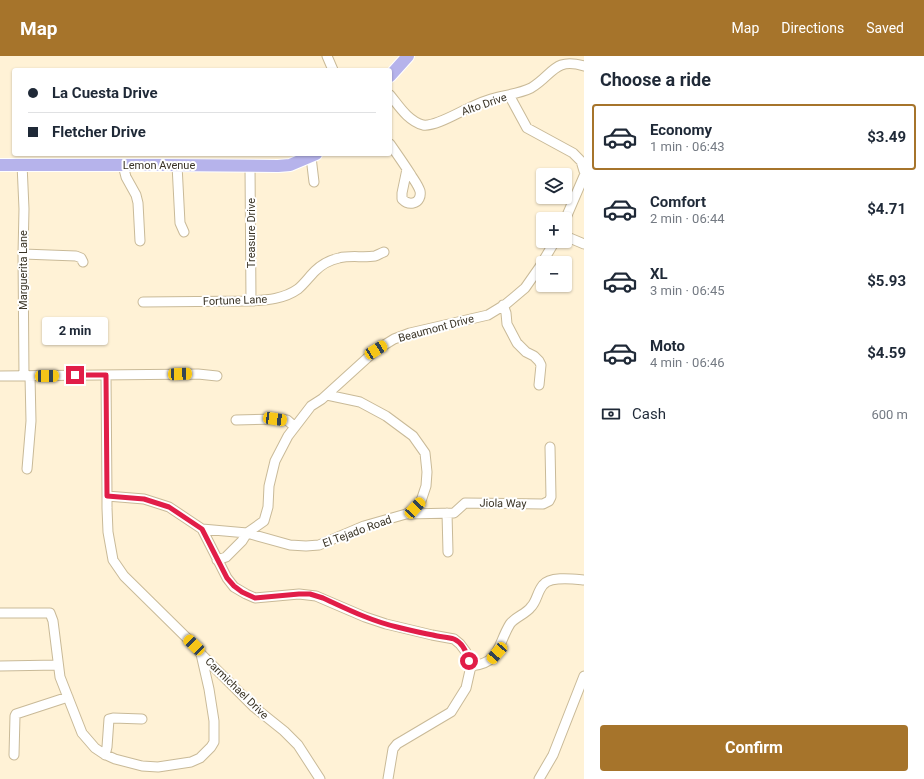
<!DOCTYPE html>
<html lang="en">
<head>
<meta charset="utf-8">
<style>
	body { margin:0; font-family:Roboto,sans-serif; background:#f2f2f3; color:#1f2937; height:100vh; display:flex; flex-direction:column; font-size:15px; white-space:nowrap }
	* { box-sizing:border-box; margin:0 }
	p { font-size:13px; color:#747a83 }
	.icon { flex:none; width:22px; height:22px; fill:none; stroke:currentColor; stroke-width:2; stroke-linecap:round; stroke-linejoin:round }
	.map { position:relative; flex:1; overflow:hidden }
	.side { display:flex; flex-direction:column; background:#fff; width:340px }
	.side>* { flex:none }
	.top-card { position:absolute; left:12px; top:12px; width:380px; height:88px; border-radius:4px; box-shadow:0 1px 3px #0004; display:grid; align-content:center; height:88px; padding:0 16px; background:#fff }
	.tools { position:absolute; left:536px; top:112px; display:grid; gap:8px }
	.tools a { display:grid; place-items:center; width:36px; height:36px; border-radius:4px; background:#fff; box-shadow:0 1px 3px #0004; font-size:20px }
	.end { position:absolute; width:18px; height:18px; margin:-9px; border:5px solid #e11d48; background:#fff; box-shadow:0 0 0 2px #fff }
	.from { border-radius:50% }
	.bubble { position:absolute; height:28px; border-radius:4px; background:#fff; box-shadow:0 1px 3px #0004; font-size:13px; font-weight:700; line-height:28px; text-align:center }
	.car { position:absolute; width:12px; height:24px; margin:-12px -6px; border-radius:5px; box-shadow:0 0 3px 1px #0007; background:linear-gradient(#f5c518 24%,#345 0 40%,#f5c518 0 76%,#345 0 86%,#f5c518 0) }
	.top-card b { display:flex; align-items:center; gap:14px; height:38px; font-size:15px }
	.top-card b+b { border-top:1px solid #e0e1e3 }
	.top-card i { width:10px; height:10px; background:#1f2937 }
	ul { padding:0; list-style:none }
	li { display:flex; align-items:center; gap:12px; height:66px; margin:0 8px 6px; padding:0 8px; border:2px solid transparent; border-radius:4px }
	li div { flex:1 }
	li b { display:block; font-size:15px }
	li em { font-style:normal; font-weight:700 }
	li.selected { border-color:#a6742b }
	li>.icon { width:36px; height:36px; stroke-width:1.5 }
	h2 { padding:0 16px; font-size:18px; line-height:48px }
	.pay { display:flex; align-items:center; gap:10px; height:44px; padding:0 16px; font-size:15px }
	.pay p { margin-inline-start:auto }
	.cta { display:flex; gap:8px; margin-top:auto; padding:8px 16px }
	.cta a { flex:1; height:46px; border-radius:4px; background:#a6742b; color:#fff; font-size:16px; font-weight:700; line-height:46px; text-align:center }
	header { display:flex; align-items:center; gap:24px; box-sizing:border-box; height:56px; padding:0 20px; background:#a6742b; color:#fff }
	header strong { font-size:19px }
	nav { display:flex; gap:22px; margin-inline-start:auto; font-size:14px }
	main { display:flex; flex:1; min-height:0 }
	.map>svg:first-child { display:block }
	.lines { fill:none; stroke-linecap:round; stroke-linejoin:round }
	.minor-casing { stroke:#c9ba98; stroke-width:11 }
	.major-casing { stroke:#fff; stroke-width:14 }
	.minor { stroke:#fff; stroke-width:9 }
	.major { stroke:#b6b3eb; stroke-width:12 }
	.route { stroke:#e11d48; stroke-width:5 }
	.labels { text-anchor:middle; stroke-width:4; stroke-linejoin:round; paint-order:stroke }
	.street-label { font-size:11px; fill:#393325; stroke:#fff }
</style>
</head>
<body>
<header>
<strong>Map</strong>
<nav><a>Map</a><a>Directions</a><a>Saved</a></nav>
</header>
<main>
<div class="map">
<svg width="584" height="723" viewBox="0 0 584 723">
	<rect width="100%" height="100%" fill="#fff2d6"/>
	<g class="lines">
		<defs>
			<path id="minor" d="M 327,0 L 333,14
				M 390,39 C 399,50 408,65 423,69 C 435,71 459,56 471,51 C 477,48 484,45 491,43 C 504,39 519,38 531,32 C 553,19 554,1 584,10
				M 509,39 L 527,72 L 573,97 L 581,105 L 584,115
				M 390,88 C 397,98 404,108 411,119 C 414,124 418,129 420,135 C 421,140 419,146 413,147 C 408,148 405,146 402,143 L 402,137 L 407,113
				M 311,101 L 314,126
				M 22,108 L 24,153 L 23,198 L 24,320
				M 123,109 L 126,121 L 136,139 L 138,147 L 140,185
				M 177,109 L 180,167 L 184,176
				M 250,110 L 251,245
				M 565,164 L 584,120
				M 565,180 L 584,188
				M 23,198 L 76,200 L 81,202 L 83,206
				M 143,246 L 251,245 C 267,244 284,243 298,233 C 304,228 309,221 315,215 C 321,209 330,204 339,202 C 351,199 363,202 375,200 C 378,199 381,197 384,196
				M 503,249 L 506,257 L 507,268 L 517,287 L 526,296 L 534,300 L 539,305 L 541,309 L 539,329
				M 106,319 L 107,440 L 107,452 L 108,476 L 113,504 L 124,520 L 194,589 L 201,598 L 254,651 L 284,675 L 298,689 L 320,723
				M 0,320 L 198,318 L 217,320
				M 236,364 L 275,363 L 287,364 L 295,371
				M 27,413 L 31,365 L 30,320
				M 107,440 L 144,443 L 169,451 L 202,473 L 247,477 L 290,489 L 306,490 L 319,489 L 364,470 L 406,458 L 415,453 L 421,445 L 426,430 L 427,416 L 425,397 L 413,380 L 386,360 L 360,346 L 327,339
				M 447,457 L 448,496
				M 407,458 L 454,457 L 465,447 L 543,448 L 549,445 L 551,441 L 550,391
				M 202,473 L 227,522 L 234,531 L 246,538 L 255,542 L 299,538 L 316,540 L 365,561 L 386,568 L 432,579 L 454,583 L 460,588 L 466,596 L 471,610 L 466,632 L 451,656 L 397,688 L 393,693 L 388,723
				M 217,504 L 226,501 L 242,485 L 247,477 L 264,465 L 268,451 L 269,430 L 275,405 L 288,380 L 311,350 L 322,343 L 376,294 L 394,283 L 410,277 L 488,259 L 506,248 L 525,232 L 539,212 L 555,185
				M 0,557 L 50,557 L 53,565 L 60,621 L 82,677 L 95,692 L 104,698 L 115,703 L 142,710 L 158,711 L 191,706 L 200,702 L 211,691 L 214,686 L 214,665 L 209,633 L 201,598
				M 0,610 L 58,609
				M 471,610 C 501,607 497,589 510,568 C 515,561 526,558 531,551 C 537,545 537,536 543,529 C 550,520 573,523 584,524
				M 14,699 L 15,660 L 16,658 L 68,641
				M 105,699 L 107,691 L 109,663 L 113,662 L 142,663
				M 539,723 L 553,699 L 584,620"/>
			<path id="major" d="M 390,20 L 408,0
				M 0,109 L 164,109 L 278,110 L 290,109 L 316,98"/>
		</defs>
		<use href="#minor" class="minor-casing"/>
		<use href="#major" class="major-casing"/>
		<use href="#minor" class="minor"/>
		<use href="#major" class="major"/>
	</g>
	<g class="lines">
		<path class="route" d="M 75,319 L 106,319 L 107,440 L 144,443 L 169,451 L 202,473 L 227,522 L 234,530 L 242,536 L 255,542 L 299,538 L 310,538 L 323,542 C 347,553 371,565 397,571 C 409,574 421,577 433,579 C 440,581 448,581 454,583 C 463,587 467,597 469,605"/>
	</g>
	<g class="labels">
		<g class="street-label">
			<text transform="translate(484 48) rotate(-19)" y="4">Alto Drive</text>
			<text x="159" y="113">Lemon Avenue</text>
			<text transform="translate(251 177) rotate(-90)" y="4">Treasure Drive</text>
			<text transform="translate(23 214) rotate(-90)" y="4">Marguerita Lane</text>
			<text transform="translate(235 244) rotate(-2)" y="4">Fortune Lane</text>
			<text transform="translate(436 272) rotate(-15)" y="4">Beaumont Drive</text>
			<text transform="translate(503 447) rotate(1)" y="4">Jiola Way</text>
			<text transform="translate(357 475) rotate(-20)" y="4">El Tejado Road</text>
			<text transform="translate(237 632) rotate(44)" y="4">Carmichael Drive</text>
		</g>
	</g>
</svg>
<div class="tools">
<a><svg class="icon" aria-label="layers" viewBox="0 0 24 24"><path d="M12 4l9 5-9 5-9-5zM3 14l9 5 9-5"/></svg></a>
<a>+</a>
<a>−</a>
</div>
<i class="end from" style="left:469px;top:605px"></i>
<i class="end" style="left:75px;top:319px"></i>
<div class="bubble" style="left:42px;top:261px;width:66px">2 min</div>
<i class="car" style="left:376px;top:294px;rotate:58deg"></i>
<i class="car" style="left:180px;top:318px;rotate:88deg"></i>
<i class="car" style="left:47px;top:320px;rotate:89deg"></i>
<i class="car" style="left:275px;top:363px;rotate:98deg"></i>
<i class="car" style="left:415px;top:452px;rotate:43deg"></i>
<i class="car" style="left:194px;top:589px;rotate:314deg"></i>
<i class="car" style="left:497px;top:597px;rotate:221deg"></i>
<div class="top-card">
<b><i class="from"></i>La Cuesta Drive</b>
<b><i></i>Fletcher Drive</b>
</div>
</div>
<section class="side">
<h2>Choose a ride</h2>
<ul>
<li class="selected"><svg class="icon" aria-label="car" viewBox="0 0 24 24"><path d="M5 17H2v-5l4-1 3-4h7l3 4 3 1v5h-3M9 17h6M6 11h13"/><circle cx="7" cy="17" r="2"/><circle cx="17" cy="17" r="2"/></svg><div><b>Economy</b><p>1 min · 06:43</p></div><em>$3.49</em></li>
<li><svg class="icon" aria-label="car" viewBox="0 0 24 24"><path d="M5 17H2v-5l4-1 3-4h7l3 4 3 1v5h-3M9 17h6M6 11h13"/><circle cx="7" cy="17" r="2"/><circle cx="17" cy="17" r="2"/></svg><div><b>Comfort</b><p>2 min · 06:44</p></div><em>$4.71</em></li>
<li><svg class="icon" aria-label="car" viewBox="0 0 24 24"><path d="M5 17H2v-5l4-1 3-4h7l3 4 3 1v5h-3M9 17h6M6 11h13"/><circle cx="7" cy="17" r="2"/><circle cx="17" cy="17" r="2"/></svg><div><b>XL</b><p>3 min · 06:45</p></div><em>$5.93</em></li>
<li><svg class="icon" aria-label="car" viewBox="0 0 24 24"><path d="M5 17H2v-5l4-1 3-4h7l3 4 3 1v5h-3M9 17h6M6 11h13"/><circle cx="7" cy="17" r="2"/><circle cx="17" cy="17" r="2"/></svg><div><b>Moto</b><p>4 min · 06:46</p></div><em>$4.59</em></li>
</ul>
<div class="pay"><svg class="icon" aria-label="cash" viewBox="0 0 24 24"><path d="M3 7h18v10H3z"/><circle cx="12" cy="12" r="2"/></svg>Cash<p>600 m</p></div>
<div class="cta"><a>Confirm</a></div>
</section>
</main>
</body>
</html>
